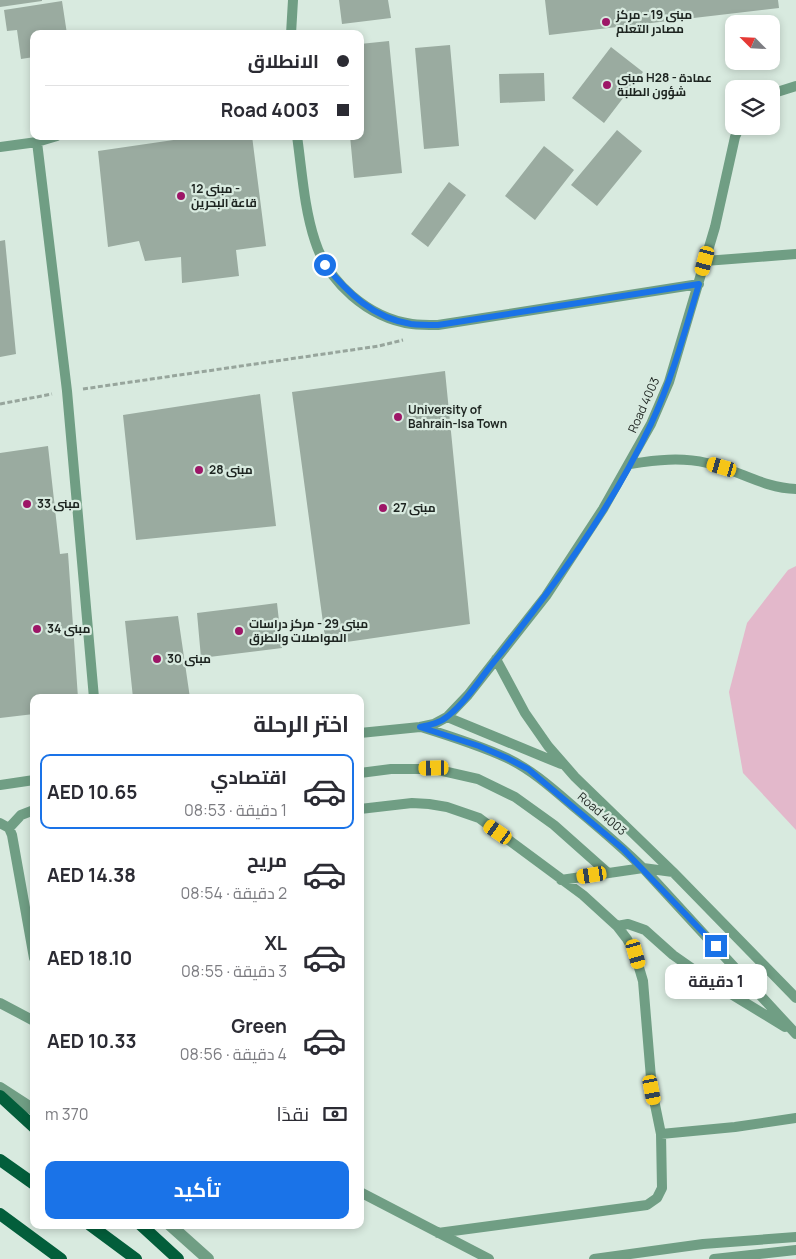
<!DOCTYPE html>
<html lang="ar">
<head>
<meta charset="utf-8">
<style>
	body { margin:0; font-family:Manrope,Cairo,sans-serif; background:#f2f2f3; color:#2b2b33; direction:rtl; height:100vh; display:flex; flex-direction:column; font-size:19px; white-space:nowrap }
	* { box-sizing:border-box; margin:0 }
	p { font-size:16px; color:#7c7c81 }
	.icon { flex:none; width:28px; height:28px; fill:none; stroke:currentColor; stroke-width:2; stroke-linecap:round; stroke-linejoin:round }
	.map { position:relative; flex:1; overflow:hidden; direction:ltr }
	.drawer { position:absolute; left:30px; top:694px; width:334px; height:535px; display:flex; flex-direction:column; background:#fff; border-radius:10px; box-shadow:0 2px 8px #0003; direction:rtl }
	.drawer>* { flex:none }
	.top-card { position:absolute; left:30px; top:30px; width:334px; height:110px; border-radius:10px; box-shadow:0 2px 8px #0003; direction:rtl; display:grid; align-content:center; height:110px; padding:0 15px; background:#fff }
	.needle { width:32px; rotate:294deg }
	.controls { position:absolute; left:725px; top:15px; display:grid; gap:10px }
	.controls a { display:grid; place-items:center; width:55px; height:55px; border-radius:10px; background:#fff; box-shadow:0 2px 8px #0003; font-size:25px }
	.end { position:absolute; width:22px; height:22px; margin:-11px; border:6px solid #1a73e8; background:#fff; box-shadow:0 0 0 2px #fff }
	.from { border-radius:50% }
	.bubble { position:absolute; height:35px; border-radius:10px; background:#fff; box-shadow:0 2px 8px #0003; font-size:16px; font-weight:700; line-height:35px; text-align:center; direction:rtl }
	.car { position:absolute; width:15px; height:30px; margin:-15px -8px; border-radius:6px; box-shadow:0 0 4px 1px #0007; background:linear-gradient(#f5c518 24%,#345 0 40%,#f5c518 0 76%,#345 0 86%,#f5c518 0) }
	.top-card b { display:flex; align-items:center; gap:18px; height:48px; font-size:19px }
	.top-card b+b { border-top:1px solid #e1e1e2 }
	.top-card i { width:12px; height:12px; background:#2b2b33 }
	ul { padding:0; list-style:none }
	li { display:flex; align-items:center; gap:15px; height:75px; margin:0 10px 8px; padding:0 5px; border:2px solid transparent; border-radius:10px }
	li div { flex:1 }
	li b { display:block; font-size:19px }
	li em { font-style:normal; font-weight:700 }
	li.on { border-color:#1a73e8 }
	li>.icon { width:45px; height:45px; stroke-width:1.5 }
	h2 { padding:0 15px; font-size:22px; line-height:60px }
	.pay { display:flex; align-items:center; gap:12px; height:55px; padding:0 15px; font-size:19px }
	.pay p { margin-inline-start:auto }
	.primary-button { display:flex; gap:10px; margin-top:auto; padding:10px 15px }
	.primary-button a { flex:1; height:58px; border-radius:10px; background:#1a73e8; color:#fff; font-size:20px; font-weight:700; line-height:58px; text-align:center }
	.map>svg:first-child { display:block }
	.pitch { fill:#e3b8cb }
	.building { fill:#9aaba0 }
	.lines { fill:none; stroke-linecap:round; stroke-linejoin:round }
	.path { stroke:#97a59c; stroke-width:3; stroke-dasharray:5 2.5; stroke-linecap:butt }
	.service { stroke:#709e84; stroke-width:10 }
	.tertiary { stroke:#709e84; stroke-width:12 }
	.primary { stroke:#035e3b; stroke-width:12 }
	.route { stroke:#1a73e8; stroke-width:6 }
	.poi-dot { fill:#9d1667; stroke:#d8eadf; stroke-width:2 }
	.labels { text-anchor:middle; stroke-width:4.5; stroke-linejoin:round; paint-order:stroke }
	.poi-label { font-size:12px; font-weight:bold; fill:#1d2420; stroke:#d8eadf; text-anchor:start }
	.street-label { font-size:12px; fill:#1d2420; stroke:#d8eadf }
</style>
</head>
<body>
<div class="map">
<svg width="796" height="1259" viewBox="0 0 796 1259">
	<rect width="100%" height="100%" fill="#d8eadf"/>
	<path class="pitch" d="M 796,566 L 796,830 L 743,773 L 729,692 L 747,623 L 788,570 Z"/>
	<path class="building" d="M 0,0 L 42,0 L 42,1 L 0,7 Z
		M 339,0 L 388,0 L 391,18 L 342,24 Z
		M 545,0 L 778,0 L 779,8 L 549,35 Z
		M 62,1 L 67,34 L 34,34 L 34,57 L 21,59 L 17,30 L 7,31 L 4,10 Z
		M 389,41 L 402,173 L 354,178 L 350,136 L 360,136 L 360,44 Z
		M 450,45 L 459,146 L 424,149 L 415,48 Z
		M 611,47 L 643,72 L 604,123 L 572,98 Z
		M 544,73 L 545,101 L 500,103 L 499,74 Z
		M 617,130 L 642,151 L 597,206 L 571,185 Z
		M 201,136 L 252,136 L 266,246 L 236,250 L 239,276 L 182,283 L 181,257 L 145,261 L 139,241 L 108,247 L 98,151 Z
		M 544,146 L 574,170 L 535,220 L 505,196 Z
		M 449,182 L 466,195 L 428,247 L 411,234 Z
		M 5,240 L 16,354 L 0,357 L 0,241 Z
		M 445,371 L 470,624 L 326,645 L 292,392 Z
		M 260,394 L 276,526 L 136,540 L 123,415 Z
		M 48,446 L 60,554 L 68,553 L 78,698 L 34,698 L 34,714 L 0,718 L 0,453 Z
		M 277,603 L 282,648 L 201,658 L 197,613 Z
		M 178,616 L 190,698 L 133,698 L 125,621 Z"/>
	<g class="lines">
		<path class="path" d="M 83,389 L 379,346 L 403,340
			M 0,404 L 52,394"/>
		<path class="service" d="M 291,34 L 293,0
			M 771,95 L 777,92 L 796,86
			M 297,136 C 302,171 304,208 315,241 C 328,282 368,318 412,324 C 420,325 429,325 438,325 L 699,284
			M 37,142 L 67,391 L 94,698
			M 0,147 L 37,142 L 57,136
			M 705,261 L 796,254
			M 630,464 C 656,460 681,457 707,463 C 739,470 763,488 796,489
			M 496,659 L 525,713 L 548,746 L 575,777 L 673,872 L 796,998
			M 447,717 L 561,764
			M 421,727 C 450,736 479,745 507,758 C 532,770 553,789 574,807 C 598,827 621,846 643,868 L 796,1034
			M 360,733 L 420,727 L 434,724 L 447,717 L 468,695 L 546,596 L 603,509 L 651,424 L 669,382 L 715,227 L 735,137 L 740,126
			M 360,773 L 391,769 L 434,769 L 478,779 L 515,797 L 554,825 L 608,873
			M 0,785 L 34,780
			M 360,809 L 412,803 L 429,804 L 447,807 L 479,818 L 583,895 L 617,926 L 627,939 L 635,954 L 643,981 L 652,1090 L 661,1134 L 662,1188 L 657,1198 L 647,1205 L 438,1233
			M 0,823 L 9,828 L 12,835 L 34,958
			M 9,828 L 21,815 L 34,810
			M 561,880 L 643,868 L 673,872
			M 617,926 L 628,924 L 645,930 L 673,955 L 713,983 L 785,1027
			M 0,1003 L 34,1021
			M 661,1134 L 735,1127 L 796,1118
			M 360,1192 L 489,1259
			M 594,1259 L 703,1244 L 796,1237
			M 714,1259 L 796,1250"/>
		<path class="tertiary" d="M 0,1088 L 34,1110
			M 170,1225 L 208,1259"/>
		<path class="primary" d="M 0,1096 L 34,1127
			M 0,1160 L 34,1184
			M 0,1214 L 61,1259
			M 90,1225 L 136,1259
			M 141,1225 L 178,1259"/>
	</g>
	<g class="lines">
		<path class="route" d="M 325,265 C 348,293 373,318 411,324 C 419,325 429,325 438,325 L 699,284 C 685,331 672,379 651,424 C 611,509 555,585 497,658 C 481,677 468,700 448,716 C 440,723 430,725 420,727 L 479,746 L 507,758 L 528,769 L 623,849 L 716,946"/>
	</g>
	<g class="poi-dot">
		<circle cx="606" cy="22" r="5"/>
		<circle cx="607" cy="85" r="5"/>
		<circle cx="181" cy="196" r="5"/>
		<circle cx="398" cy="417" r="5"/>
		<circle cx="199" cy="470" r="5"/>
		<circle cx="27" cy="504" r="5"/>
		<circle cx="383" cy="508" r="5"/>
		<circle cx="37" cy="629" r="5"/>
		<circle cx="239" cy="631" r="5"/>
		<circle cx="157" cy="659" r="5"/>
	</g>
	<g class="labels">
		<g class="poi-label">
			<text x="616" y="19">مبنى 19 - مركز<tspan x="616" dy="14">مصادر التعلم</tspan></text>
			<text x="617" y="82">مبنى H28 - عمادة<tspan x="617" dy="14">شؤون الطلبة</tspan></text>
			<text x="191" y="193">مبنى 12 -<tspan x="191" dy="14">قاعة البحرين</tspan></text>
			<text x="408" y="414">University of<tspan x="408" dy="14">Bahrain-Isa Town</tspan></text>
			<text x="209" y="474">مبنى 28</text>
			<text x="37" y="508">مبنى 33</text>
			<text x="393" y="512">مبنى 27</text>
			<text x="249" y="628">مبنى 29 - مركز دراسات<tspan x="249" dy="14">المواصلات والطرق</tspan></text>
			<text x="47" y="633">مبنى 34</text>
			<text x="167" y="663">مبنى 30</text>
		</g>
		<g class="street-label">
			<text transform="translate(644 405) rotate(-66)" y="4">Road 4003</text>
			<text transform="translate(602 814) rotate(40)" y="4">Road 4003</text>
		</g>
	</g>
</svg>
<div class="controls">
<a><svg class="needle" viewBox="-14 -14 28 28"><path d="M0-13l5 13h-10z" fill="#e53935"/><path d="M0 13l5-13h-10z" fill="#7c7c81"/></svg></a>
<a><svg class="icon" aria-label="layers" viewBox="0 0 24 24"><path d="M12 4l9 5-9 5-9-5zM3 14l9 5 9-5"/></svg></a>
</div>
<i class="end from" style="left:325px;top:265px"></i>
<i class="end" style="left:716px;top:946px"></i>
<div class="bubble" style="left:665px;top:964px;width:102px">1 دقيقة</div>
<i class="car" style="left:705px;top:261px;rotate:195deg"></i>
<i class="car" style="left:722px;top:467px;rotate:286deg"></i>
<i class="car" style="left:434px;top:768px;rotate:269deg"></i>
<i class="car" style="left:498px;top:832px;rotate:305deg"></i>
<i class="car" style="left:592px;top:875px;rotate:261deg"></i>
<i class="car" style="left:636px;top:954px;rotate:164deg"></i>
<i class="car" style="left:652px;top:1090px;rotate:169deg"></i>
<div class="top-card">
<b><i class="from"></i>الانطلاق</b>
<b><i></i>Road 4003</b>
</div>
<section class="drawer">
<h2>اختر الرحلة</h2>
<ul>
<li class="on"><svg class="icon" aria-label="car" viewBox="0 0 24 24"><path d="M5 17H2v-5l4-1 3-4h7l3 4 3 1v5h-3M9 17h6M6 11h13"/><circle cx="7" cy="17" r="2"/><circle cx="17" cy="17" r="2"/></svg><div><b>اقتصادي</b><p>1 دقيقة · 08:53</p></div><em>AED 10.65</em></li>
<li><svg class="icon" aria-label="car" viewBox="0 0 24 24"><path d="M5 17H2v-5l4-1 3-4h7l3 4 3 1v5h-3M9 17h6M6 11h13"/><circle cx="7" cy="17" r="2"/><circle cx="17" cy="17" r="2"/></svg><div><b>مريح</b><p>2 دقيقة · 08:54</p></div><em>AED 14.38</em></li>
<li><svg class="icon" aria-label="car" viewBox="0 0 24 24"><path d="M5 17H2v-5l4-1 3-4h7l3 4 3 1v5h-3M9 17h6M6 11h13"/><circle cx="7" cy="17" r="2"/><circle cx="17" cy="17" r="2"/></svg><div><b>XL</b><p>3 دقيقة · 08:55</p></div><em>AED 18.10</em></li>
<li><svg class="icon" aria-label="car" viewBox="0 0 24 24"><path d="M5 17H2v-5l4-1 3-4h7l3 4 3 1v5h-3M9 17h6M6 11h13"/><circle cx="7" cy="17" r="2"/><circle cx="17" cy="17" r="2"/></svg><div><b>Green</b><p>4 دقيقة · 08:56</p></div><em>AED 10.33</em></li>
</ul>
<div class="pay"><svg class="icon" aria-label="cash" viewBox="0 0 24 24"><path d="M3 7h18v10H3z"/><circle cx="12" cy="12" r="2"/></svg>نقدًا<p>370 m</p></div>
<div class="primary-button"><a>تأكيد</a></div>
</section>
</div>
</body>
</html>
